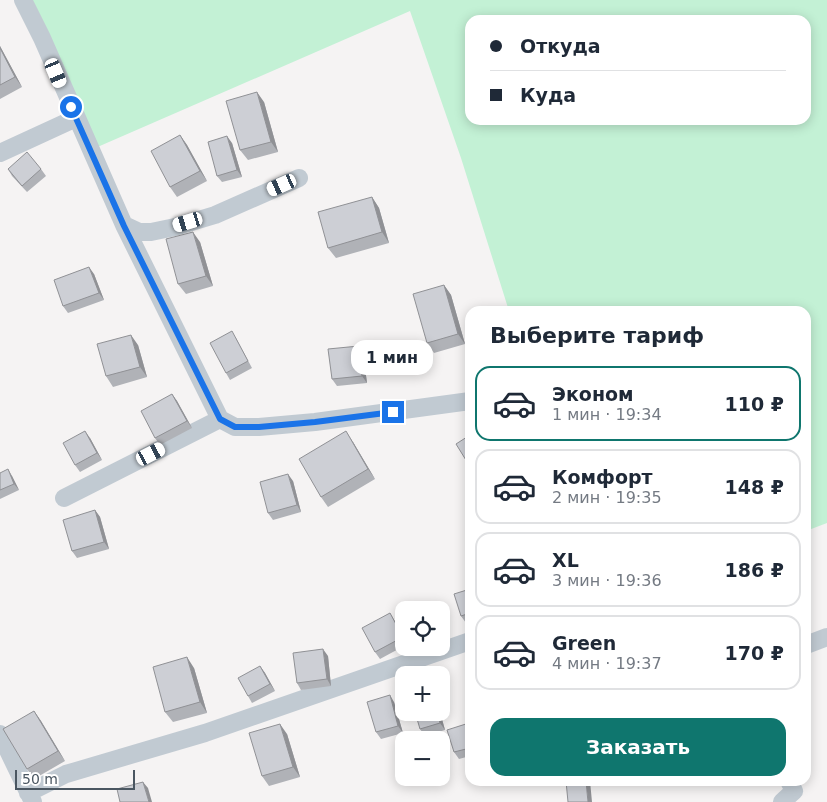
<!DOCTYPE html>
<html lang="ru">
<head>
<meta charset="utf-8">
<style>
	body { margin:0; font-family:"DejaVu Sans",sans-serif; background:#f6f6f7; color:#1f2937; height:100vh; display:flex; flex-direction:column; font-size:19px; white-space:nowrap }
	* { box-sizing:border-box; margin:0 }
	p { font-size:16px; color:#747a83 }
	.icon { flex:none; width:28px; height:28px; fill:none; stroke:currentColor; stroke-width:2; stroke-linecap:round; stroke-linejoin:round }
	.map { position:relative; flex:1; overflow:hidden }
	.panel { position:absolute; left:465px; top:306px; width:346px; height:480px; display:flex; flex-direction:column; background:#fff; border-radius:15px; box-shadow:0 2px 12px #0003 }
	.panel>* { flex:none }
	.hud { position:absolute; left:465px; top:15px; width:346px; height:110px; border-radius:15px; box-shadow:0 2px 12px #0003; display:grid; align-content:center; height:110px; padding:0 25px; background:#fff }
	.controls { position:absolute; left:395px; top:601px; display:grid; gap:10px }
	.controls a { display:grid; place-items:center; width:55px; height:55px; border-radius:10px; background:#fff; box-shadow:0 2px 12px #0003; font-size:25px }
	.scale { position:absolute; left:15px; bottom:12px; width:120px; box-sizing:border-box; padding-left:5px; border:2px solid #4a5661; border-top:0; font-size:14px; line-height:18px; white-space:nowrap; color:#4a5661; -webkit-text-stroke:4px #fff; paint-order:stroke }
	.end { position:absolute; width:22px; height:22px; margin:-11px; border:6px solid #1a73e8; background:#fff; box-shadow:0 0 0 2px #fff }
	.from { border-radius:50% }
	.bubble { position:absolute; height:35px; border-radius:15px; background:#fff; box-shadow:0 2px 12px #0003; font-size:16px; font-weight:600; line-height:35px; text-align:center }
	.car { position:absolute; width:15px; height:30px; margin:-15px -8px; border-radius:6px; box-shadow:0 0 4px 1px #0007; background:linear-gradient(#fff 24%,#345 0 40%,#fff 0 76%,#345 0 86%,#fff 0) }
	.hud b { display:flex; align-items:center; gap:18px; height:48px; font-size:19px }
	.hud b+b { border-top:1px solid #e0e1e3 }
	.hud i { width:12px; height:12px; background:#1f2937 }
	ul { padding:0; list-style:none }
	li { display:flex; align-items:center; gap:15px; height:75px; margin:0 10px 8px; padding:0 15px; border:2px solid #e0e1e3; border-radius:15px }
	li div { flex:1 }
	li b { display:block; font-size:19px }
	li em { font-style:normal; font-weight:600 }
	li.active { border-color:#0f766e }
	li>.icon { width:45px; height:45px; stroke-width:1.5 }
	h2 { padding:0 25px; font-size:22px; line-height:60px }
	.primary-button { display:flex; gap:10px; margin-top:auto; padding:10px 25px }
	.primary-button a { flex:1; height:58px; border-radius:15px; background:#0f766e; color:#fff; font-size:20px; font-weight:600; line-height:58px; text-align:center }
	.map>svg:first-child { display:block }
	.green { fill:#c3f1d5; fill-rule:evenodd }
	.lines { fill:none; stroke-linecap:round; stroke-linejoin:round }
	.minor { stroke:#c1cad2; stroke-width:18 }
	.wall { fill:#b0b2b7 }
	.shaded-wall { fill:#909195 }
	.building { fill:#cdcfd5; stroke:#909195 }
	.route { stroke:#1a73e8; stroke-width:6 }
</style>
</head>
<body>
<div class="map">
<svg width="827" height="802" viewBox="0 0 827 802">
	<rect width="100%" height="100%" fill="#f5f3f3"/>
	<path class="green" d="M 22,0 L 827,0 L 827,523 L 806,531 L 806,311 L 509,311 L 461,158 L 410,11 L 86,152 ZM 470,20 L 806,20 L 806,120 L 470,120 Z"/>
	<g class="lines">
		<path class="minor" d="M 23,0 L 42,38 L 124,225 L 220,419 L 235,427 L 259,427 L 315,422 L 470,401
			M 0,153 L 76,118
			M 124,225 L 139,232 L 151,232 L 175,227 L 215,215 L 299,178
			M 64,498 L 220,419
			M 806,645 L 827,637
			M 0,734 L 33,802
			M 28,793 L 66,774 L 205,733 L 470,641
			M 782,802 L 794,791 L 789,781"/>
	</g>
	<path class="wall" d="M 0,46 L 22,87 L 0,99 Z
		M 264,102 L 278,152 L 248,160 L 240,150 Z
		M 180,135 L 187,145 L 207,181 L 177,197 L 170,187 Z
		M 232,143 L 242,177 L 222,182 L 217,176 Z
		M 8,169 L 41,169 L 46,176 L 27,192 L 12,176 Z
		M 372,197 L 379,208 L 389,243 L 336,258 L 328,248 Z
		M 200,242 L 213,286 L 186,294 L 178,284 Z
		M 94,274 L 104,300 L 68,313 L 63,306 Z
		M 444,285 L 451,295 L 465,344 L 434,353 L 427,343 Z
		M 236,338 L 252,368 L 230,380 L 226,373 Z
		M 138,345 L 147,377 L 113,387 L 106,376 Z
		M 363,353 L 367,383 L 337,386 L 332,379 Z
		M 172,394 L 177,401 L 192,428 L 160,445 L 155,438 Z
		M 90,438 L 102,460 L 80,472 L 75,465 Z
		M 353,442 L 375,479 L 328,507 L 321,497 Z
		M 0,473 L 12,476 L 19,490 L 0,499 Z
		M 293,481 L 301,512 L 273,520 L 268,513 Z
		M 95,510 L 100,517 L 109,549 L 77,558 L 72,551 Z
		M 470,589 L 470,622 L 466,623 L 461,616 Z
		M 390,613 L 394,620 L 404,637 L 404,646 L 380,659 L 375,652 Z
		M 328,656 L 331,686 L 301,690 L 297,683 Z
		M 260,666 L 265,673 L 275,691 L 252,703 L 248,696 Z
		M 194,668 L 207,713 L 173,722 L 165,712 Z
		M 394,702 L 403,733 L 381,739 L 376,732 Z
		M 34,711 L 41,721 L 65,761 L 34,779 L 27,769 Z
		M 440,712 L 445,730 L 425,736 L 420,729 Z
		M 470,724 L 470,756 L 459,759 L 454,752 Z
		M 287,734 L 300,777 L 269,786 L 262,776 Z"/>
	<path class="shaded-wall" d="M 0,46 L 1,48 L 22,87 L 15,77 L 0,48 Z
		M 257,92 L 264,102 L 278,152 L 271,142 Z
		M 180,135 L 187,145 L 207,181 L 200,171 Z
		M 227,136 L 232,143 L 242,177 L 237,170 Z
		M 372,197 L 379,208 L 389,243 L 382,232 Z
		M 193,232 L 200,242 L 213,286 L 206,276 Z
		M 89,267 L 94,274 L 104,300 L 99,293 Z
		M 444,285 L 451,295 L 465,344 L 458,334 Z
		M 131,335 L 138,345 L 147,377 L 140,367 Z
		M 359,346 L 363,353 L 367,383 L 362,376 Z
		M 172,394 L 177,401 L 192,428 L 187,421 Z
		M 85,431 L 90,438 L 102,460 L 97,453 Z
		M 346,431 L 353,442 L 375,479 L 368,469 Z
		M 8,469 L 12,476 L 19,490 L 14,484 Z
		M 288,474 L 293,481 L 301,512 L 297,505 Z
		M 95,510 L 100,517 L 109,549 L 104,542 Z
		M 390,613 L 394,620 L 404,637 L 404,639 Z
		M 323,649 L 328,656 L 331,686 L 327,679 Z
		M 187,657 L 194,668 L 207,713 L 200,702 Z
		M 260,666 L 265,673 L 275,691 L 270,684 Z
		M 390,695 L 394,702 L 403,733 L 398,726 Z
		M 34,711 L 41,721 L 65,761 L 58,751 Z
		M 437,712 L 440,712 L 445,730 L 440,723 Z
		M 280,724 L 287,734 L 300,777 L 293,767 Z
		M 586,781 L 590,781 L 592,802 L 588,802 Z
		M 143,782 L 148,788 L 152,802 L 149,802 Z"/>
	<path class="building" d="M 0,48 L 15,77 L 0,85 Z
		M 257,92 L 271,142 L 240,150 L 226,101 Z
		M 180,135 L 200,171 L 170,187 L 151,151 Z
		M 227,136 L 237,170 L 217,176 L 208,142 Z
		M 27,152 L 41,169 L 22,186 L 8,169 Z
		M 372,197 L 382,232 L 328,248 L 318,212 Z
		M 193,232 L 206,276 L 178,284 L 166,239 Z
		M 89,267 L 99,293 L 63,306 L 54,280 Z
		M 444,285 L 458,334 L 427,343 L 413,294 Z
		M 232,331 L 248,361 L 226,373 L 210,343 Z
		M 131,335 L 140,367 L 106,376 L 97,344 Z
		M 359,346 L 362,376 L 332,379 L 328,349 Z
		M 172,394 L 187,421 L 155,438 L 141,411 Z
		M 85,431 L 97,453 L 75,465 L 63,443 Z
		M 346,431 L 368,469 L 321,497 L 299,459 Z
		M 470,435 L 470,464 L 469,465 L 456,444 Z
		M 8,469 L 14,484 L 0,490 L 0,473 Z
		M 288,474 L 297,505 L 268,513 L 260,482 Z
		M 95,510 L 104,542 L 72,551 L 63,520 Z
		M 470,589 L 470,613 L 461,616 L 454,594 Z
		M 390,613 L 403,637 L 375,652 L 362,628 Z
		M 323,649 L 327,679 L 297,683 L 293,653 Z
		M 187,657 L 200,702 L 165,712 L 153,667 Z
		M 260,666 L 270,684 L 248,696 L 238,678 Z
		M 390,695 L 398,726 L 376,732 L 367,702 Z
		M 34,711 L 58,751 L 27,769 L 3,729 Z
		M 415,712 L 437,712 L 440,723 L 420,729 Z
		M 469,723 L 470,748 L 454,752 L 447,730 Z
		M 280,724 L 293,767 L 262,776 L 249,733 Z
		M 566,781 L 586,781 L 588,802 L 568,802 Z
		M 143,782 L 149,802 L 120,802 L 117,789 Z"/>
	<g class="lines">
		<path class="route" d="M 71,107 L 124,226 L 220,419 L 235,427 L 259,427 L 315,422 L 393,412"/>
	</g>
</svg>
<div class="controls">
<a><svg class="icon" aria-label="locate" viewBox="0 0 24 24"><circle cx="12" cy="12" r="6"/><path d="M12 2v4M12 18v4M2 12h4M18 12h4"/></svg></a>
<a>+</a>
<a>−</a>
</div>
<div class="scale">50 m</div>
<i class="end from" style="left:71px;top:107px"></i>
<i class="end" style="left:393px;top:412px"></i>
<div class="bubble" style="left:351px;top:340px;width:82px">1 мин</div>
<i class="car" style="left:56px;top:73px;rotate:157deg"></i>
<i class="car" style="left:282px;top:185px;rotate:246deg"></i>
<i class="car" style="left:188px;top:222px;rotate:253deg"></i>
<i class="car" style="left:151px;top:454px;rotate:63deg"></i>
<div class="hud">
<b><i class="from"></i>Откуда</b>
<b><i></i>Куда</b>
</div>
<section class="panel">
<h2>Выберите тариф</h2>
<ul>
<li class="active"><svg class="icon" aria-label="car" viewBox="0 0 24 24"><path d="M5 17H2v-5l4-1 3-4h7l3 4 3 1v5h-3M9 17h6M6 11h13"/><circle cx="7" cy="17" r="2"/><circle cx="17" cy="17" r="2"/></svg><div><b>Эконом</b><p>1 мин · 19:34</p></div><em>110 ₽</em></li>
<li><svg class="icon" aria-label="car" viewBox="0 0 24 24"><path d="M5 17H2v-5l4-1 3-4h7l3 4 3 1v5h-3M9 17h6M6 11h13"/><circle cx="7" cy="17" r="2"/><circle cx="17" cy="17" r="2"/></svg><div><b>Комфорт</b><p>2 мин · 19:35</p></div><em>148 ₽</em></li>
<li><svg class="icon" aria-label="car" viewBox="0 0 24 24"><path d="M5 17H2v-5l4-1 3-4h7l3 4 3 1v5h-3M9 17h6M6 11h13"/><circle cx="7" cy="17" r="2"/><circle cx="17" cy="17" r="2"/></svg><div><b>XL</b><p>3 мин · 19:36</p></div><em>186 ₽</em></li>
<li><svg class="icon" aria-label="car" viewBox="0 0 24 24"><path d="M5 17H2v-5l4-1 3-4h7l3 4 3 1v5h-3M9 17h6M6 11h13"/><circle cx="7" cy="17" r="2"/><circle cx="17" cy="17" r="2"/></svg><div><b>Green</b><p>4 мин · 19:37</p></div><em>170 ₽</em></li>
</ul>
<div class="primary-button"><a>Заказать</a></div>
</section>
</div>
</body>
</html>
